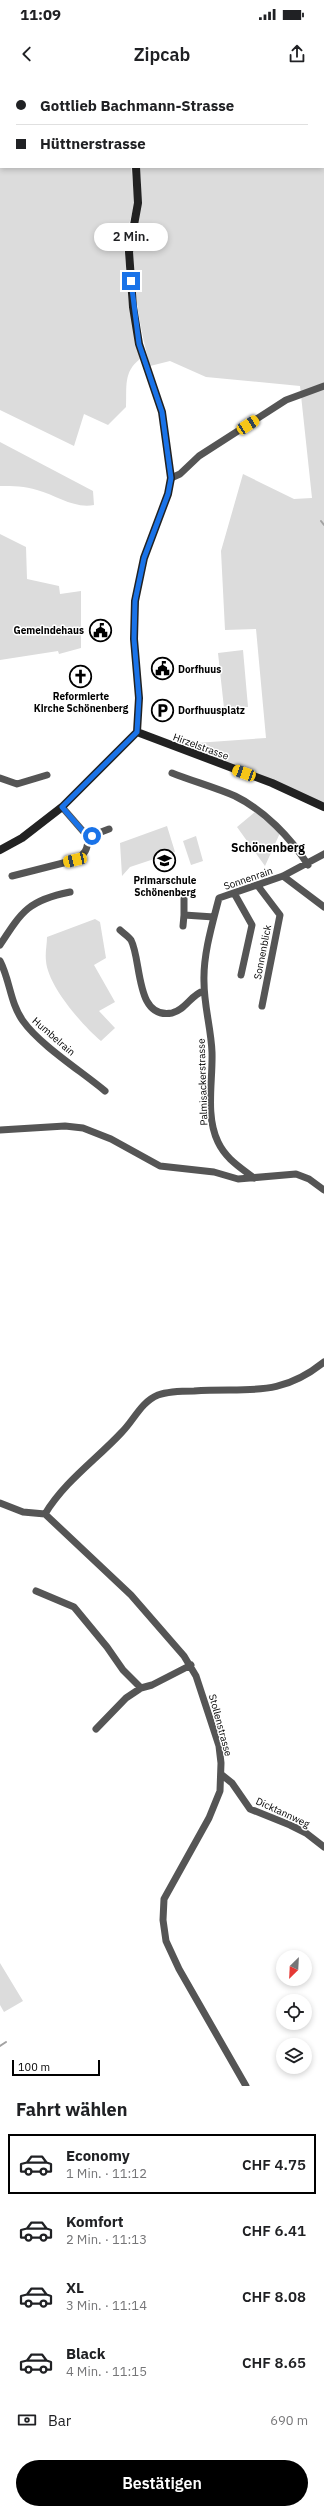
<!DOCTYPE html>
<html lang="de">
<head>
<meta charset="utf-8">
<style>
	body { margin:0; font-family:"IBM Plex Sans",sans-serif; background:#f2f2f2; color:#202124; height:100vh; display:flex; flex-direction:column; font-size:15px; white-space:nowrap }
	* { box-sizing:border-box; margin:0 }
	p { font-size:13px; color:#757577 }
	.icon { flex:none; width:22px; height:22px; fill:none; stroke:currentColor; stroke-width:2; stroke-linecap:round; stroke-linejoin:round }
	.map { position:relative; height:2006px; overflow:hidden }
	.details { display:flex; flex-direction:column; background:#fff; flex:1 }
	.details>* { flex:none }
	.top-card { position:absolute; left:0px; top:0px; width:324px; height:88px; box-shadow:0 2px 6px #0003; display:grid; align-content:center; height:88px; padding:0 16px; background:#fff }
	.needle { width:26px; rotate:204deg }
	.fabs { position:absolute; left:276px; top:1870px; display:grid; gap:8px }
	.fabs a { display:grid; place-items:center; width:36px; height:36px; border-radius:50%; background:#fff; box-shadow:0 2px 6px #0003; font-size:20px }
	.scale { position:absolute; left:12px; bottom:10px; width:88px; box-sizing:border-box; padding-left:4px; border:2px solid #000; border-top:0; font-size:11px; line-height:14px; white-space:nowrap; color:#000; -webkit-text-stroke:3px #fff; paint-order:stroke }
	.end { position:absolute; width:18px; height:18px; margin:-9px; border:5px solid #1a73e8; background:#fff; box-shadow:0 0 0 2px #fff }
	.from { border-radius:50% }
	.bubble { position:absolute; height:28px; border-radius:14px; background:#fff; box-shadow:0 2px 6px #0003; font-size:13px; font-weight:600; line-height:28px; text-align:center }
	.car { position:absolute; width:12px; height:24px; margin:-12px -6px; border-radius:5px; box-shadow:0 0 3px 1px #0007; background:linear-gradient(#f5c518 24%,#345 0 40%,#f5c518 0 76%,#345 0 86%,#f5c518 0) }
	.top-card b { display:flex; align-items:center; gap:14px; height:38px; font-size:15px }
	.top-card b+b { border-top:1px solid #e0e0e0 }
	.top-card i { width:10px; height:10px; background:#202124 }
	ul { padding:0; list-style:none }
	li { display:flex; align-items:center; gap:12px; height:60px; margin:0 8px 6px; padding:0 8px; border:2px solid transparent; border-radius:0px }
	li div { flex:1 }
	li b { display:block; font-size:15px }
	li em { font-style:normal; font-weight:600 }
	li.on { border-color:#000 }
	li>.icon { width:36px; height:36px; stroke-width:1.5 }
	h2 { padding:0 16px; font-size:18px; line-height:48px }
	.pay { display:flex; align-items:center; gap:10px; height:44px; padding:0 16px; font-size:15px }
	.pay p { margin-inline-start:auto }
	.action { display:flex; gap:8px; margin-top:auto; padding:8px 16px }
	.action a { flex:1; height:46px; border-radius:24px; background:#000; color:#fff; font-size:16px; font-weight:600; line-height:46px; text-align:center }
	.status { display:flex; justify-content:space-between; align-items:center; height:28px; padding:0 20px; background:#fff; direction:ltr }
	.status svg { height:11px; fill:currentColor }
	header { display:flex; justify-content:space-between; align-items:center; height:52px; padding:0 16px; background:#fff; font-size:18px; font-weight:600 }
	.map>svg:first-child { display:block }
	.green { fill:#dcdcdc }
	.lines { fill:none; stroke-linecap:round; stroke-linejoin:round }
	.stream { stroke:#a3a3a3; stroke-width:2 }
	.street { stroke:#555; stroke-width:7 }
	.secondary { stroke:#222; stroke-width:8 }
	.route { stroke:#1a73e8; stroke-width:5 }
	.labels { text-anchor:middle; stroke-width:3; stroke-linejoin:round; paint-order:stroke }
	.poi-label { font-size:10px; font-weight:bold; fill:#000; stroke:#fff; text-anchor:start }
	.street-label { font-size:10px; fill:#000; stroke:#fff }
	.quarter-label { font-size:12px; font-weight:bold; fill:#000; stroke:#fff }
</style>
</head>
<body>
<div class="status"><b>11:09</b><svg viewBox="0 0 49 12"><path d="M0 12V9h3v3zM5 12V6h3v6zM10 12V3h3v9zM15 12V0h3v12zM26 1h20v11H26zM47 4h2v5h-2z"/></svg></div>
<header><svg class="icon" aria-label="back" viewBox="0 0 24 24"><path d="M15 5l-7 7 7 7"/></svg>Zipcab<svg class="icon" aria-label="share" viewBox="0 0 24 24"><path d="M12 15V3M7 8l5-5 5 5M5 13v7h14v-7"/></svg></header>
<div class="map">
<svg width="324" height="2006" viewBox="0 0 324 2006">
	<rect width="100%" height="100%" fill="#fff"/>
	<path class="green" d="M 0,0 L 24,1 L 1,1 L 1,87 L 131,87 L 135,123 L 124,162 L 129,225 L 140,279 C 123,292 127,307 126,327 L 108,345 L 84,334 L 74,366 L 0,330 Z
		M 120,0 L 324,0 L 324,727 L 168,665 L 266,658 L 256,549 L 225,550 L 221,471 L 243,394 L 294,419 L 312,418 L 300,306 L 206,297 L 170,281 L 150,286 C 140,249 133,209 133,171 C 134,142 145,118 139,87 L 323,87 L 323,1 Z
		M 0,362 L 93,411 L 94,425 C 74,429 56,415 37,410 C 25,406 13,406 0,406 Z
		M 0,454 L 26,467 L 27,499 L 59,506 L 60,514 L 81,511 L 81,568 L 59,574 L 58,571 L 0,580 Z
		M 243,570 L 248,627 L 224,628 L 218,573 Z
		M 255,732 L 280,753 L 265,786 L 237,747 Z
		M 167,746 L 175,772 L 130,787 L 122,796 L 120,763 Z
		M 196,756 L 203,781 L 191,785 L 183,761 Z
		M 95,839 L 100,842 L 106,878 L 94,885 L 115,922 L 99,931 L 115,948 L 101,961 C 82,945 48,906 46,881 C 45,873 47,864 47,857 Z
		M 0,1883 L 23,1921 L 4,1932 L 0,1925 Z"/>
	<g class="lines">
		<path class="stream" d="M 321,441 L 324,445
			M 0,1966 L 6,1962"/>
		<path class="street" d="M 171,398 L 180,394 L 199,376 L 286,320 L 324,306
			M 172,693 C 192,701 214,707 235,716 C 264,730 291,758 308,785
			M 0,698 L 17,704 L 47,695
			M 88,757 L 109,749
			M 12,796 L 75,780 C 85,774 88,770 88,757 L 62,727
			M 283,796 L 324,827
			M 258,806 L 280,835 L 262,926
			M 234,813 L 252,845 L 241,895
			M 184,835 L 184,819
			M 183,846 L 184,835 L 214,837
			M 120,850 C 123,853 128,856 131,860 C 142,881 135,940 172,933 C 186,930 191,914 204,911
			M 0,865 C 22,831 29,820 70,812
			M 0,881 C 10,900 10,923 23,941 C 40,965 81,991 105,1011
			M 0,1050 L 65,1046 L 83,1048 L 111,1059 L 160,1086 L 214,1092 L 238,1099 L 296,1094 L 309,1099 L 324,1110
			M 254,1098 C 240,1087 226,1079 218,1062 C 205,1035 213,1001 212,972 C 211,948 204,926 204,902 C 203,875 212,845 219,818 L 283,796 L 324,774
			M 0,1423 L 23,1432 L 45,1434 L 131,1515 L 184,1576 L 196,1596 L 219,1666 L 221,1683 L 220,1711 L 209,1738 L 164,1819 L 163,1840 L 166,1861 L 179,1889 L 246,2006
			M 45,1434 C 65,1401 96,1380 122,1352 C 134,1340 141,1322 158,1315 C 169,1311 182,1311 194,1311 C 247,1307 278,1319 324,1282
			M 36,1511 L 74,1527 L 107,1567 L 123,1590 L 141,1608
			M 96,1649 L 126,1618 L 141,1608 L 152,1605 L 191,1585
			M 222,1695 L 232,1703 L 250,1729 L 290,1745 L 306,1753 L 324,1767"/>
		<path class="secondary" d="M 117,0 L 117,1
			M 136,87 L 138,123 L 129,172 L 133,227 L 139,264 L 162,332 L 171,398 L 168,414 L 144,478 L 135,521 L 134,559 L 139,618 L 137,652
			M 137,652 L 272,703 L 324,727
			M 0,770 L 22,758 L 62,727 L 137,652"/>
	</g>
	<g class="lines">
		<path class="route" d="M 92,756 L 88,757 L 62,727 L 137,652 L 139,618 L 134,559 L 135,521 L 144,478 L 168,414 L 171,398 L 162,332 L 139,264 L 131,201"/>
	</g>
	<defs>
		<symbol id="civic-ring" viewBox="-11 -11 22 22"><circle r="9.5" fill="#fff" stroke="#000" stroke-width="1.5"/><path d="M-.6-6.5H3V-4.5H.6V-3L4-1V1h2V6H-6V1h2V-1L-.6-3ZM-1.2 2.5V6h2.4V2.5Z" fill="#000"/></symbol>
		<symbol id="church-ring" viewBox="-11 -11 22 22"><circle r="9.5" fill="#fff" stroke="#000" stroke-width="1.5"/><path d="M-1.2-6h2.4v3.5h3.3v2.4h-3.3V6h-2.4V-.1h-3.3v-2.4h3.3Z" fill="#000"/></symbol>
		<symbol id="parking-ring" viewBox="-11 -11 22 22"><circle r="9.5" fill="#fff" stroke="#000" stroke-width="1.5"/><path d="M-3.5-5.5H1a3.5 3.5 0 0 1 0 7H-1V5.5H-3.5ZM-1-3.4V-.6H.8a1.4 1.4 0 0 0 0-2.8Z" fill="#000"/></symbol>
		<symbol id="school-ring" viewBox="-11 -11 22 22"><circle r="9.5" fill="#fff" stroke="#000" stroke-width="1.5"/><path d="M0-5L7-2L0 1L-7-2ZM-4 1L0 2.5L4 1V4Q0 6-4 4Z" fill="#000"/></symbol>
	</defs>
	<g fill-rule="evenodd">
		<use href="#civic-ring" x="88" y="538" width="25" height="25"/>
		<use href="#civic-ring" x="150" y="576" width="25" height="25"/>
		<use href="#church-ring" x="68" y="584" width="25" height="25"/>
		<use href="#parking-ring" x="150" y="618" width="25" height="25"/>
		<use href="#school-ring" x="152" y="768" width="25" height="25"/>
	</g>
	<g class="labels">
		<g class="poi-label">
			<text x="84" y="554" text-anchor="end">Gemeindehaus</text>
			<text x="178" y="593">Dorfhuus</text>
			<text x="81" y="620" text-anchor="middle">Reformierte<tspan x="81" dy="12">Kirche Schönenberg</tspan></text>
			<text x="178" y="634">Dorfhuusplatz</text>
			<text x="165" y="804" text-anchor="middle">Primarschule<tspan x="165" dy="12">Schönenberg</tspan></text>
		</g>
		<g class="street-label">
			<text transform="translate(201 666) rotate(20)" y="4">Hirzelstrasse</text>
			<text transform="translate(248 798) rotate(-19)" y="4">Sonnenrain</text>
			<text transform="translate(262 872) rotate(-79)" y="4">Sonnenblick</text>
			<text transform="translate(54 956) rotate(41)" y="4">Humbelrain</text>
			<text transform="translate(202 1002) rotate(-92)" y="4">Palmisackerstrasse</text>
			<text transform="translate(221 1645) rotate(75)" y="4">Stollenstrasse</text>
			<text transform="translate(283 1732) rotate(25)" y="4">Dicktannweg</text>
		</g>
		<g class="quarter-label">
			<text x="268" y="772">Schönenberg</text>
		</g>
	</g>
</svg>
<div class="fabs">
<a><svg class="needle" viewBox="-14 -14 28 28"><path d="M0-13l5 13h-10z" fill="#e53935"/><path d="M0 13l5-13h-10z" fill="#757577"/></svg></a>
<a><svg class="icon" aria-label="locate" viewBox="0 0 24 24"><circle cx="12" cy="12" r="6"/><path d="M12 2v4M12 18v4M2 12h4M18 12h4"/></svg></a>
<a><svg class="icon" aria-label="layers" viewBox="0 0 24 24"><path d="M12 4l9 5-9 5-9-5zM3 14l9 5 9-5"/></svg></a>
</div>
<div class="scale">100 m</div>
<i class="end from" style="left:92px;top:756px"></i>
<i class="end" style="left:131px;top:201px"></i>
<div class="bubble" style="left:94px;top:143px;width:74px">2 Min.</div>
<i class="car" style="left:248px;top:345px;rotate:57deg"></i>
<i class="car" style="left:244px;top:693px;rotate:290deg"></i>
<i class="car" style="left:75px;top:780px;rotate:257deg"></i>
<div class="top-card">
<b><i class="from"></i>Gottlieb Bachmann-Strasse</b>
<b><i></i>Hüttnerstrasse</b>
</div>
</div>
<section class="details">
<h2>Fahrt wählen</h2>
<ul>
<li class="on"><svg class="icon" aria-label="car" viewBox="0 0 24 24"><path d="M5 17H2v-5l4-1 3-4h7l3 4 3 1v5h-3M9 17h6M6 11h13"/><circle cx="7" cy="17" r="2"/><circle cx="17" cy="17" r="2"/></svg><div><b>Economy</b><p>1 Min. · 11:12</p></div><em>CHF 4.75</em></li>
<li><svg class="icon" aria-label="car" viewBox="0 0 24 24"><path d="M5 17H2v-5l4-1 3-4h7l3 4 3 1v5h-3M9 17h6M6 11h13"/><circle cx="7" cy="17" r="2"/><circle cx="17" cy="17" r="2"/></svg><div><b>Komfort</b><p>2 Min. · 11:13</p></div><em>CHF 6.41</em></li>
<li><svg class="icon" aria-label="car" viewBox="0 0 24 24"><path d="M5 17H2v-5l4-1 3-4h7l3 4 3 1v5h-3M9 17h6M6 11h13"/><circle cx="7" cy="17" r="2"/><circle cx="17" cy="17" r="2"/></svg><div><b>XL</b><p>3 Min. · 11:14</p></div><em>CHF 8.08</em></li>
<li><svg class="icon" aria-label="car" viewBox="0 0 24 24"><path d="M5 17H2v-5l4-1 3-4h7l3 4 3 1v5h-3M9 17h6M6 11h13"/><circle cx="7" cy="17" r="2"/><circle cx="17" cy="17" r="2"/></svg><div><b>Black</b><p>4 Min. · 11:15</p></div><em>CHF 8.65</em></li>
</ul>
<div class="pay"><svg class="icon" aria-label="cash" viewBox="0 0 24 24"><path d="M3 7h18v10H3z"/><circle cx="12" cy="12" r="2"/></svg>Bar<p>690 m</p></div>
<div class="action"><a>Bestätigen</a></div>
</section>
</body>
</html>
